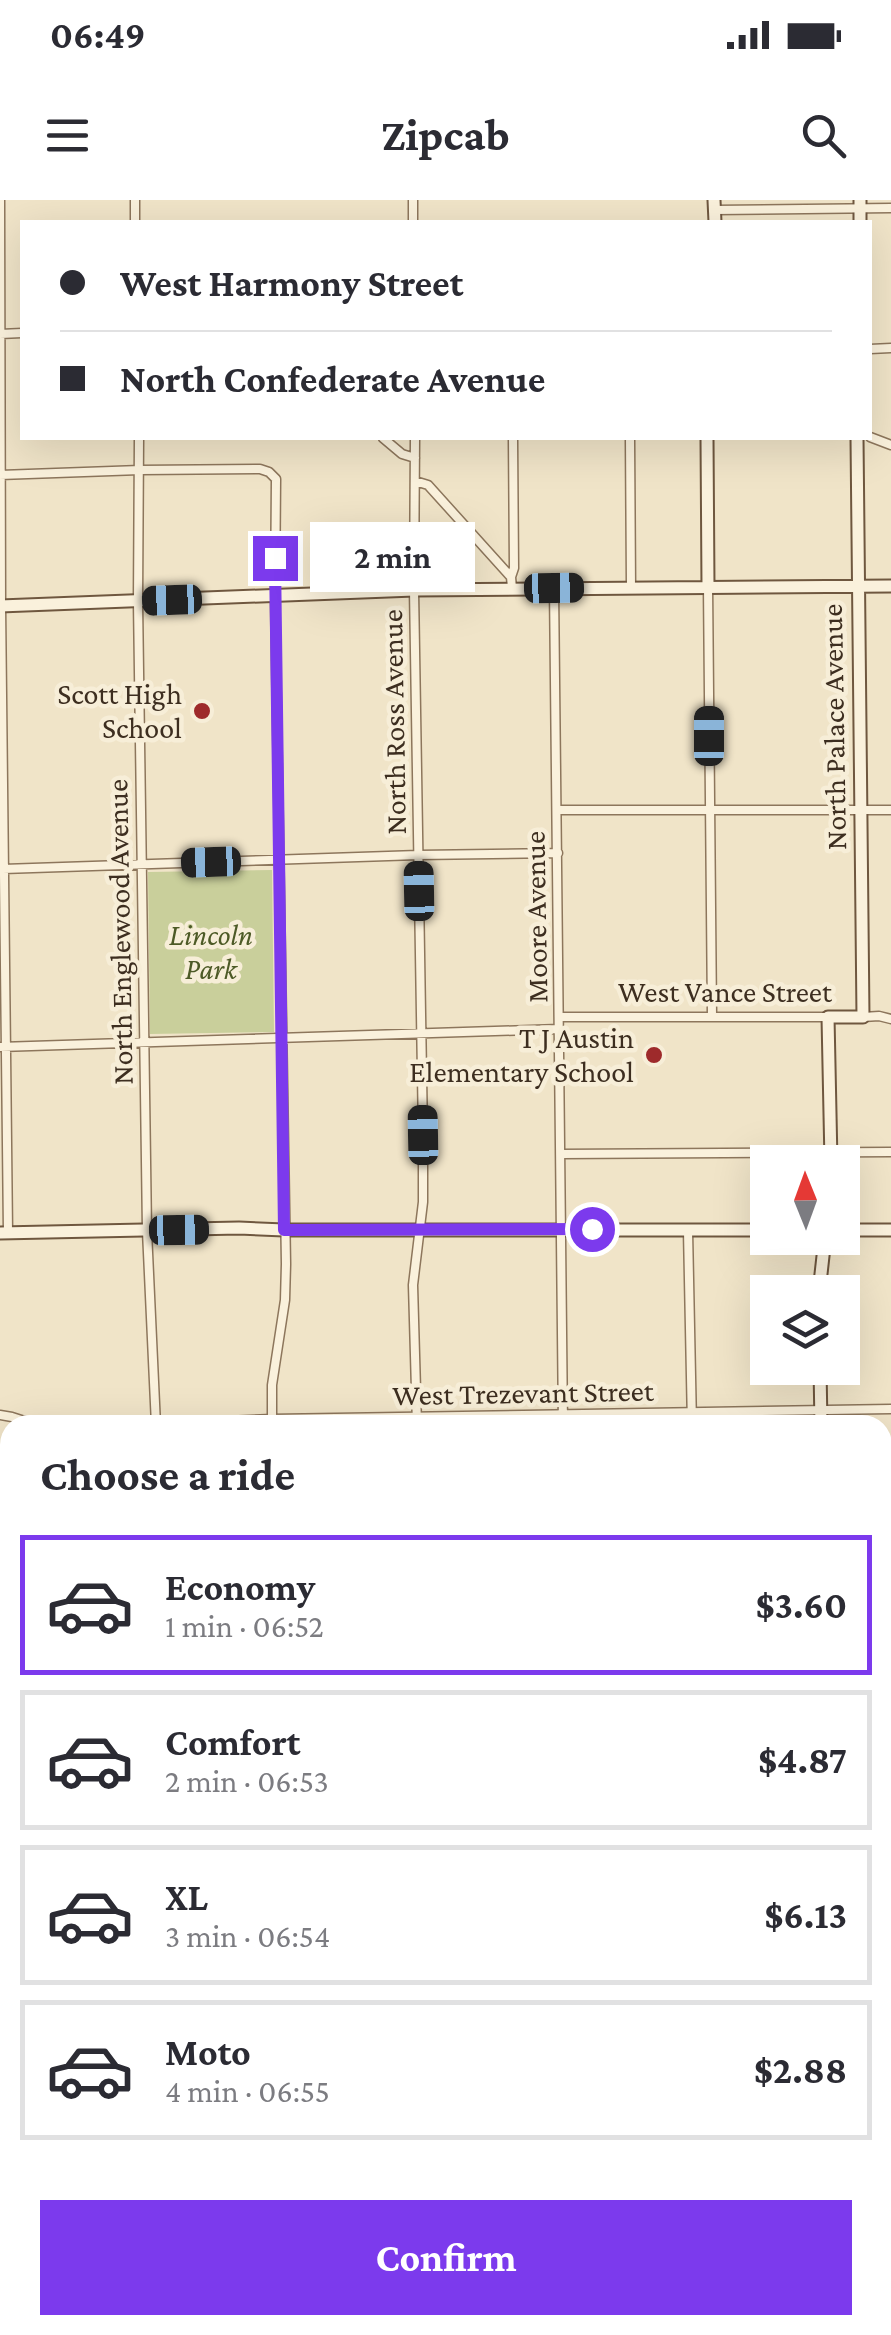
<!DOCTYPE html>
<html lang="en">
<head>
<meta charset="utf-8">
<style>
	body { margin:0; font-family:"Crimson Pro",serif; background:#f7f7f7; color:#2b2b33; height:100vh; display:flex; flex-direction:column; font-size:38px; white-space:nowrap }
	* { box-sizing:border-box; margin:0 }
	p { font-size:32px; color:#7c7c81 }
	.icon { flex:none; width:55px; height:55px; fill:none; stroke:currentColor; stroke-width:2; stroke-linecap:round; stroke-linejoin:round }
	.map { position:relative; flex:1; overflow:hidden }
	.drawer { position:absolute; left:0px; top:1215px; width:892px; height:920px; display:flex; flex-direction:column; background:#fff; border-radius:30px 30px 0 0; box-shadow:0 10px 40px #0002 }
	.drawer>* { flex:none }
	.banner { position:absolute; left:20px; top:20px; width:852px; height:220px; border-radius:0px; box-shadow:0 10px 40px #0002; display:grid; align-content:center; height:220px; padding:0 40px; background:#fff }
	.needle { width:65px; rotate:359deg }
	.controls { position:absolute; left:750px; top:945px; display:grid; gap:20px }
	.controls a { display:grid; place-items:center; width:110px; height:110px; border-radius:0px; background:#fff; box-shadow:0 10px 40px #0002; font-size:50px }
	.end { position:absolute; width:45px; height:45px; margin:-22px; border:12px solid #7c3aed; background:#fff; box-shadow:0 0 0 5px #fff }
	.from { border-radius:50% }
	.bubble { position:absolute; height:70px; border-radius:0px; background:#fff; box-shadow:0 10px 40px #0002; font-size:32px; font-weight:700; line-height:70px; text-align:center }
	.car { position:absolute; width:30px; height:60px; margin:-30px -15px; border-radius:12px; box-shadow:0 0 8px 2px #0007; background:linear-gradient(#222 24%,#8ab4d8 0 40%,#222 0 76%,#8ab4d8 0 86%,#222 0) }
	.banner b { display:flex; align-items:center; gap:35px; height:95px; font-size:38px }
	.banner b+b { border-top:2px solid #e1e1e2 }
	.banner i { width:25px; height:25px; background:#2b2b33 }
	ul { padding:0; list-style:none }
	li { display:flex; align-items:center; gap:30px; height:140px; margin:0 20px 15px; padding:0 20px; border:5px solid #e1e1e2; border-radius:0px }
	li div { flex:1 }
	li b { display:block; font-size:38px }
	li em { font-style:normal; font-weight:700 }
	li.on { border-color:#7c3aed }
	li>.icon { width:90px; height:90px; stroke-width:1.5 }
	h2 { padding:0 40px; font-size:45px; line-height:120px }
	.primary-button { display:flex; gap:20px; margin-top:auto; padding:20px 40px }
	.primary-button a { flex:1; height:115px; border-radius:0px; background:#7c3aed; color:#fff; font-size:40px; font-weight:700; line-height:115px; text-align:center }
	.status { display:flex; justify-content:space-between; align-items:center; height:70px; padding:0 50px; background:#fff; direction:ltr }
	.status svg { height:28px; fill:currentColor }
	header { display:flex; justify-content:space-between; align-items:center; height:130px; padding:0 40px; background:#fff; font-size:45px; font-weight:700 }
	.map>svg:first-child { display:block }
	.green { fill:#c9cf9b }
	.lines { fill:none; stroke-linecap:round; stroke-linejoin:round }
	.street-casing { stroke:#8d765c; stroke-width:11 }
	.secondary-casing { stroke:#6f573f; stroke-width:15 }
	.primary-casing { stroke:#5b4430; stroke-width:16 }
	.street { stroke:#faf1dc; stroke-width:8 }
	.secondary { stroke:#faf1dc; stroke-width:11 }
	.primary { stroke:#f3d9a0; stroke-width:12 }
	.route { stroke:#7c3aed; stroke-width:12 }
	.poi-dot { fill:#9e2a2b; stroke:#f7eed8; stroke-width:4 }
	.labels { text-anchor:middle; stroke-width:9; stroke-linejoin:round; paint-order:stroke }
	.poi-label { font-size:30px; fill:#3d2e20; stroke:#f7eed8; text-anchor:end }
	.street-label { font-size:30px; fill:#3d2e20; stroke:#f7eed8 }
	.park-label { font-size:30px; font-style:italic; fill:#4d5a26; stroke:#f7eed8 }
</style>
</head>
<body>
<div class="status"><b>06:49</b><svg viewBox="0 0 49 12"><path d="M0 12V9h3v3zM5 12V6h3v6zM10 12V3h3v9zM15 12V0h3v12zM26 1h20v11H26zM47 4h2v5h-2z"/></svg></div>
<header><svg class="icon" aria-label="menu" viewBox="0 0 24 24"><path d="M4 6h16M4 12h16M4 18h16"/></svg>Zipcab<svg class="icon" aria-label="search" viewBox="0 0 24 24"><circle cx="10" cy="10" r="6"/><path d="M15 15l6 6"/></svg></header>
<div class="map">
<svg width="891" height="2135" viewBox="0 0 891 2135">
	<rect width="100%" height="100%" fill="#f0e4c8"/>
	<path class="green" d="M 272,670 L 274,832 L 150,834 L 148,672 Z"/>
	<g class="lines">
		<defs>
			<path id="street" d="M 0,0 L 1,406 L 8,1033
				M 135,0 L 135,22
				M 413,0 L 413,22
				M 715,10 L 891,8
				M 0,134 L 22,133
				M 870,149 L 891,148
				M 870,237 L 891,245
				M 139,238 L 138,402 L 147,1031 L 156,1225
				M 383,238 L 402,254 L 415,258
				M 415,238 L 414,390 L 423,935 L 423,1002 L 413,1085 L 417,1225
				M 630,238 L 631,387
				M 0,275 L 140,270 L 260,269 L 269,272 L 276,279 L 275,397 L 286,1064 L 285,1100 L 272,1185 L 272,1225
				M 415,281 L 428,285 L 511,377 L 512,388
				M 511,377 L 514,368 L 513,238
				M 708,386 L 712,816
				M 554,387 L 563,1225
				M 557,610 L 891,610
				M 3,669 L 418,655 L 558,653
				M 559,817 L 828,817
				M 863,817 L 879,816 L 891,819
				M 0,847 L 559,829
				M 561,954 L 891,952
				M 688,1031 L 692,1225
				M 0,1215 L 12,1217 L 37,1225
				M 156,1224 L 272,1219 L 891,1209
				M 882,1391 L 891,1391
				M 0,1412 L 10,1412
				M 882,1522 L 891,1522
				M 0,1535 L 10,1537
				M 882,1651 L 891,1651
				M 0,1665 L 10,1665
				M 8,1741 L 10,1896
				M 882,1751 L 891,1757
				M 0,2011 L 10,2011
				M 13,2125 L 13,2135
				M 150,2125 L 151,2135
				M 289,2125 L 289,2135
				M 430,2125 L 430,2135
				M 580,2125 L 580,2135
				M 718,2125 L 718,2135
				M 873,2125 L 891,2128"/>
			<path id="secondary" d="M 714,0 L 715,22
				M 860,0 L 860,22
				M 707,238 L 708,386
				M 0,406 L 414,390 L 891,386
				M 831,962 L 828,817 L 863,817 L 857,238
				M 842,1030 L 891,1030
				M 0,1033 L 239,1028 L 284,1030 L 768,1030
				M 819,1092 L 825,1038
				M 820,1168 L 821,1225
				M 831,2135 L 831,2125"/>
			<path id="primary" d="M 0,1734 L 10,1742
				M 882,1914 L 891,1914
				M 882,1942 L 891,1941"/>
		</defs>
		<use href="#street" class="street-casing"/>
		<use href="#secondary" class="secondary-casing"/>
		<use href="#primary" class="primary-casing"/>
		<use href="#street" class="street"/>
		<use href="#secondary" class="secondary"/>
		<use href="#primary" class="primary"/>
	</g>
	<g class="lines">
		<path class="route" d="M 275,358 L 284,1030 L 592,1029"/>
	</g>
	<g class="poi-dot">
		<circle cx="202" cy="511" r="10"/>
		<circle cx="654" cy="855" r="10"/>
	</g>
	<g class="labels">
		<g class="poi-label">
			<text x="182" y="504">Scott High<tspan x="182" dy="34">School</tspan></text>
			<text x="634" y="848">T J Austin<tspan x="634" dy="34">Elementary School</tspan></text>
		</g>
		<g class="street-label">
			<text transform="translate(394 522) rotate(-91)" y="10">North Ross Avenue</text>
			<text transform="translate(834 527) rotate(-91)" y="10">North Palace Avenue</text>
			<text transform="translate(536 717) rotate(-91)" y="10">Moore Avenue</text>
			<text transform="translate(120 732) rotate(-91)" y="10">North Englewood Avenue</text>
			<text x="725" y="802">West Vance Street</text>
			<text transform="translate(523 1193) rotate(-1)" y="10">West Trezevant Street</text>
		</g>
		<g class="park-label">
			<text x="211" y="745">Lincoln<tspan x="211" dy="34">Park</tspan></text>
		</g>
	</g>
</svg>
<div class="controls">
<a><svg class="needle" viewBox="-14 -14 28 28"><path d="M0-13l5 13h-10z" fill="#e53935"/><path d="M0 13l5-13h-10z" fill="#7c7c81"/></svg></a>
<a><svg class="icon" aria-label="layers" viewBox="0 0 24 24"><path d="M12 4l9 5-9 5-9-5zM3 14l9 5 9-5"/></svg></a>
</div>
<i class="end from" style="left:592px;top:1029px"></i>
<i class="end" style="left:275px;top:358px"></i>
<div class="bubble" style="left:310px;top:322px;width:165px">2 min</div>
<i class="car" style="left:554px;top:388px;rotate:89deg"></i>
<i class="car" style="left:172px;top:400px;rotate:268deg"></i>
<i class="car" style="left:709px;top:536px;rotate:0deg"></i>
<i class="car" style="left:211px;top:662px;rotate:268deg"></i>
<i class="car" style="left:419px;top:691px;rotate:359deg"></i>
<i class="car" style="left:423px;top:935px;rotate:359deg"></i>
<i class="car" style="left:179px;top:1030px;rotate:89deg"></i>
<div class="banner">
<b><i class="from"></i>West Harmony Street</b>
<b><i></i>North Confederate Avenue</b>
</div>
<section class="drawer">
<h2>Choose a ride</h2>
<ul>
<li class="on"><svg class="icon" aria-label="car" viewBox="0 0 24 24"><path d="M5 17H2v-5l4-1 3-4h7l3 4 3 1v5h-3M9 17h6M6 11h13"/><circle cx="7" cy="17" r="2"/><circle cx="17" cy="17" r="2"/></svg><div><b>Economy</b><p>1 min · 06:52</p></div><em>$3.60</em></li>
<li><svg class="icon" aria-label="car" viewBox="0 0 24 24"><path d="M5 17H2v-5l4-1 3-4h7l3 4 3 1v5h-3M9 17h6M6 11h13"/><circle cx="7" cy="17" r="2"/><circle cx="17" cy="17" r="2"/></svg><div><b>Comfort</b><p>2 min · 06:53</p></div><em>$4.87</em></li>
<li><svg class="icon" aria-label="car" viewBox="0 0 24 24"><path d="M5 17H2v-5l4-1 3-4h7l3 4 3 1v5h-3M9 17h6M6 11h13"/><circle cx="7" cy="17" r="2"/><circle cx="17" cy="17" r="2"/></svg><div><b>XL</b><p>3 min · 06:54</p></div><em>$6.13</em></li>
<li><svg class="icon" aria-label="car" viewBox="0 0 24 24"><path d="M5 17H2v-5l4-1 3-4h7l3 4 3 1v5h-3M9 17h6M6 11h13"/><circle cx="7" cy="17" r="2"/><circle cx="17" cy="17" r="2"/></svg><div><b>Moto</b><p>4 min · 06:55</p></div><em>$2.88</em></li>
</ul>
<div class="primary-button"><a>Confirm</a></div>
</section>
</div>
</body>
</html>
